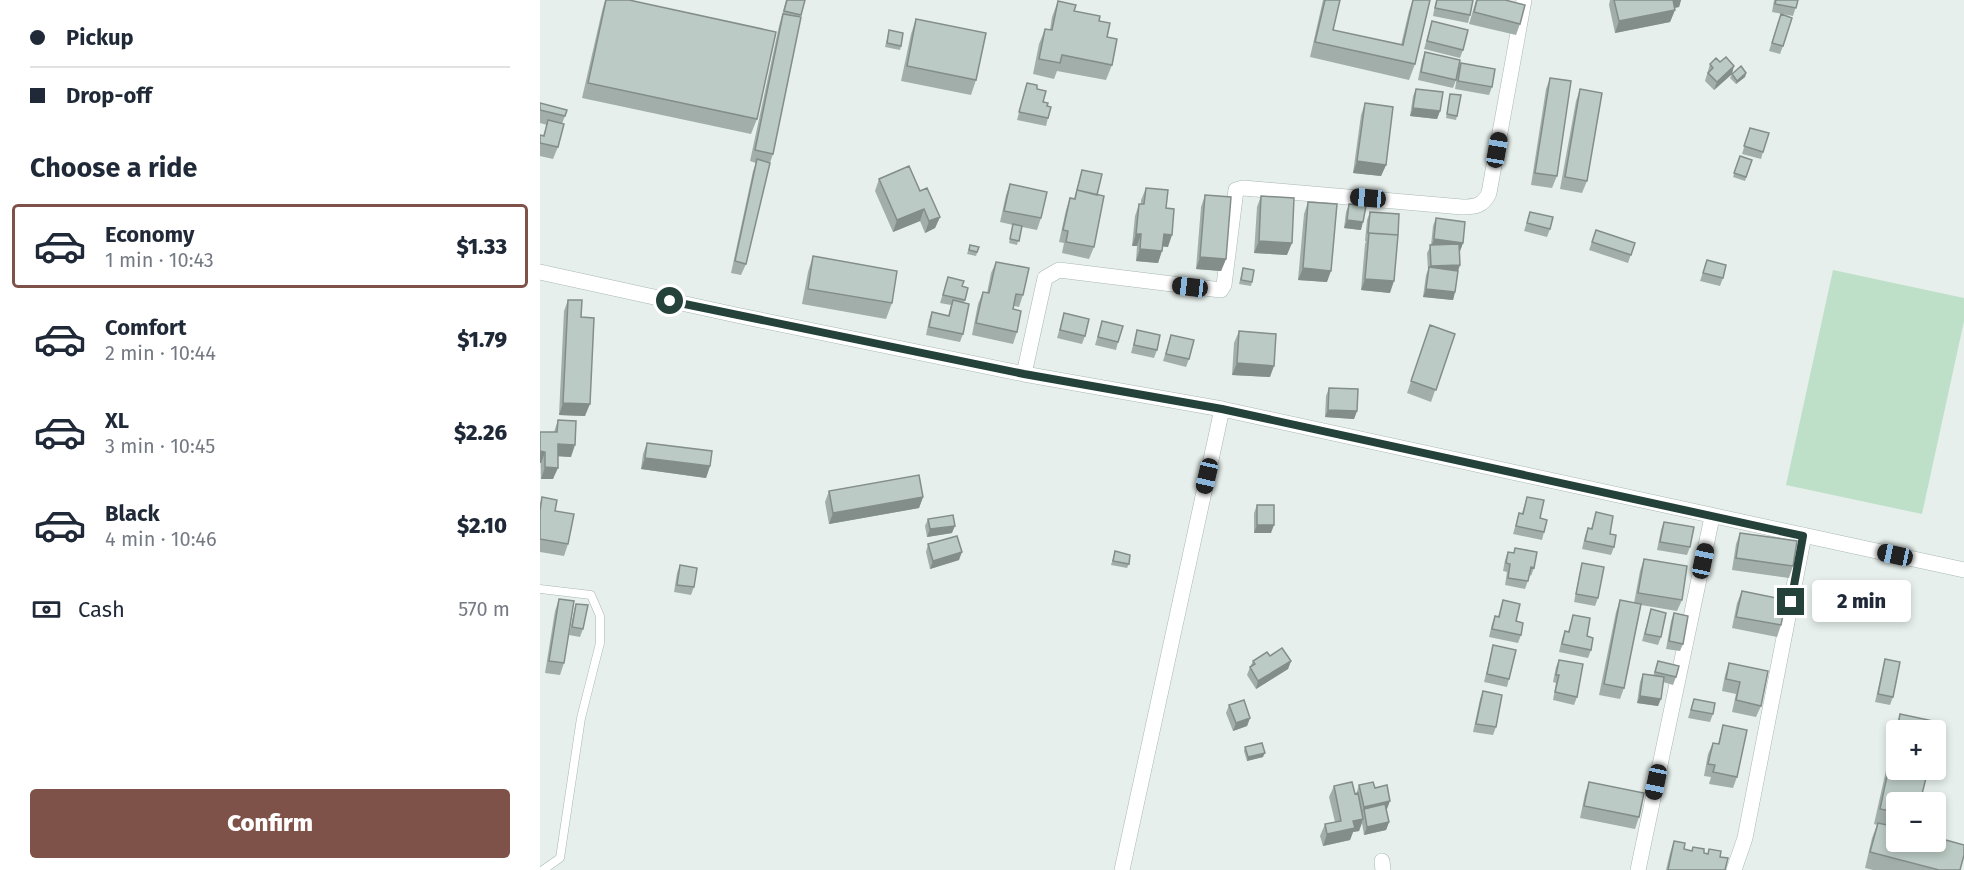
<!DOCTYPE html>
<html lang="en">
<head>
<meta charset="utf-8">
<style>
	body { margin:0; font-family:"Fira Sans",sans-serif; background:#f6f6f7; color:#1f2937; height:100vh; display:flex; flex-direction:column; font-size:22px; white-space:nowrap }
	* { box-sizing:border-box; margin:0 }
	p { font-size:20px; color:#747a83 }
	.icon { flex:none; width:33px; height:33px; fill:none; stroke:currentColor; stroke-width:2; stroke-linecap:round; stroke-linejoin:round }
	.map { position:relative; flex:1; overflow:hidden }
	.sheet { display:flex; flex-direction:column; background:#fff; width:540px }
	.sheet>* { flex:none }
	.guide { display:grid; align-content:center; height:132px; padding:0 30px; background:#fff }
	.fabs { position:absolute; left:1346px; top:720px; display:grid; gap:12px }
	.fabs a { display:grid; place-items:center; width:60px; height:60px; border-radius:6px; background:#fff; box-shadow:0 3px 9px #0003; font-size:30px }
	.end { position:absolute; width:27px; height:27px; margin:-14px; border:8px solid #24423a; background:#fff; box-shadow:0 0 0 3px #fff }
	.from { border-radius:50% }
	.bubble { position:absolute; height:42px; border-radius:6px; background:#fff; box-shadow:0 3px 9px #0003; font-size:20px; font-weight:800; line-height:42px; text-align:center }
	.car { position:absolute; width:18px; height:36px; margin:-18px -9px; border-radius:8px; box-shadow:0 0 4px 2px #0007; background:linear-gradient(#222 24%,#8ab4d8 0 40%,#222 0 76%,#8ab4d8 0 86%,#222 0) }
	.guide b { display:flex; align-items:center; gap:21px; height:57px; font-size:22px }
	.guide b+b { border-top:2px solid #e0e1e3 }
	.guide i { width:15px; height:15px; background:#1f2937 }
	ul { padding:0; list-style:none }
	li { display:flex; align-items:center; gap:18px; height:84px; margin:0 12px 9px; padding:0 18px; border:3px solid transparent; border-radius:6px }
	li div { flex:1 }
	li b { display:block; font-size:22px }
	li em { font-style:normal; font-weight:800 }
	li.active { border-color:#7f5249 }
	li>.icon { width:54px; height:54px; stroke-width:1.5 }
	h2 { padding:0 30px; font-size:27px; line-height:72px }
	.pay { display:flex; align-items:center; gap:15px; height:66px; padding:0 30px; font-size:22px }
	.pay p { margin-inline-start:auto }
	.cta { display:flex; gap:12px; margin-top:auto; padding:12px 30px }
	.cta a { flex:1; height:69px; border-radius:6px; background:#7f5249; color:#fff; font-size:24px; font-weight:800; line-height:69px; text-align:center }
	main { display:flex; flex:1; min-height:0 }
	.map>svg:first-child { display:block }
	.green { fill:#bfe0c8 }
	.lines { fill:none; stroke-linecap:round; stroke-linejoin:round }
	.service-casing { stroke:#a8b8b2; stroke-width:9 }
	.minor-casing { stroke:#a8b8b2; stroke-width:16 }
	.service { stroke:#fff; stroke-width:8 }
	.minor { stroke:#fff; stroke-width:15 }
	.wall { fill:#a1aea9 }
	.shaded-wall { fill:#838d89 }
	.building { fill:#bbcac4; stroke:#838d89; stroke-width:1.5 }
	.route { stroke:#24423a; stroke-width:8 }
</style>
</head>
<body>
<main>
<section class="sheet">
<div class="guide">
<b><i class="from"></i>Pickup</b>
<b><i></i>Drop-off</b>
</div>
<h2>Choose a ride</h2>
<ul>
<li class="active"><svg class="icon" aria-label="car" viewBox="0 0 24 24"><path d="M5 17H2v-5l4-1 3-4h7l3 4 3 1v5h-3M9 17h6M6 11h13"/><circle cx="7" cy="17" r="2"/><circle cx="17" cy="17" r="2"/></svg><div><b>Economy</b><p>1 min · 10:43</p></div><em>$1.33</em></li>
<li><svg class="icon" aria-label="car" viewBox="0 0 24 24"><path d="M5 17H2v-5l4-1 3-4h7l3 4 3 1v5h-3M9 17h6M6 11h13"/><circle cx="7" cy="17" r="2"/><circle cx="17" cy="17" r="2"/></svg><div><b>Comfort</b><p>2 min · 10:44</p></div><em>$1.79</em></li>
<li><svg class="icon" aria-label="car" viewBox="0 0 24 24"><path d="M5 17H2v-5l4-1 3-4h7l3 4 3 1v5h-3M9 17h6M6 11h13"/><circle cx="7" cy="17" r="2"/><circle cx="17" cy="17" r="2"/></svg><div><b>XL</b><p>3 min · 10:45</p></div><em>$2.26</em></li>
<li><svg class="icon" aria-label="car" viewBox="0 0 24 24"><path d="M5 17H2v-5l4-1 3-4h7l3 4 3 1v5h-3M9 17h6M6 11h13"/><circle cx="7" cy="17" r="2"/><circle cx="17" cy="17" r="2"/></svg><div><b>Black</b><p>4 min · 10:46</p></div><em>$2.10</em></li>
</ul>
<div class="pay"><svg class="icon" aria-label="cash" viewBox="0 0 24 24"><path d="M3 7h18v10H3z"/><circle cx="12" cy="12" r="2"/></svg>Cash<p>570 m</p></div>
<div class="cta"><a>Confirm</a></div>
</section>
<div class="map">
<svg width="1424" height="870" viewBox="0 0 1424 870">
	<rect width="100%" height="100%" fill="#e6efeb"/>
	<path class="green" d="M 1293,270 L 1424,298 L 1424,321 L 1382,514 L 1246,485 Z"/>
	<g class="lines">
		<defs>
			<path id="service" d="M 0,589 L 51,595 L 60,616 L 60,643 L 41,718 L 20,858 L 3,870"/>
			<path id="minor" d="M 0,272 L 196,315 L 484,374 L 682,409 L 1424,570
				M 484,374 L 505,278 L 519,270 L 681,290 L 684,285 L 696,190 L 703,188 L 922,207 C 935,207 943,206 949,193 L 984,0
				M 842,861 L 843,870
				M 582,870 L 682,409
				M 1098,870 L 1172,517
				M 1194,870 L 1205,838 L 1264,535"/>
		</defs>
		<use href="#service" class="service-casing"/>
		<use href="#minor" class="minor-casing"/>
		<use href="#service" class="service"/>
		<use href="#minor" class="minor"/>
	</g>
	<path class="wall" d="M 65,0 L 89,0 L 217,119 L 211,134 L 42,98 L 62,11 Z
		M 246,0 L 265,0 L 260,17 L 233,154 L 230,163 L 206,264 L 201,275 L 191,273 L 213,171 L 216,163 L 210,161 L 239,26 Z
		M 783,0 L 800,0 L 793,30 L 861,45 L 869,11 L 873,0 L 890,0 L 875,64 L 869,80 L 770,57 Z
		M 896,0 L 933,0 L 930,15 L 928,23 L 893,16 Z
		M 936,0 L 965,0 L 980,24 L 976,35 L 929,24 Z
		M 1070,0 L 1141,0 L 1139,7 L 1134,8 L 1135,10 L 1130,22 L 1075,33 L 1069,5 Z
		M 1234,0 L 1258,0 L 1253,16 L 1232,12 Z
		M 518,1 L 534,11 L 559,21 L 567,37 L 572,65 L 566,80 L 517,71 L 514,79 L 493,74 L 499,44 L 505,29 L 510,30 L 512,17 Z
		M 376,19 L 436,80 L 431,95 L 361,81 L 371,34 Z
		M 892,21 L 923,50 L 920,58 L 884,49 Z
		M 1238,22 L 1243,46 L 1240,54 L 1229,51 Z
		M 349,30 L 361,46 L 360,50 L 345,47 Z
		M 885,52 L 916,80 L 913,88 L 878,80 L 882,60 Z
		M 921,63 L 952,87 L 949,95 L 915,89 L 918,70 Z
		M 1170,64 L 1192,74 L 1174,90 L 1165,81 Z
		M 1206,73 L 1205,77 L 1196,84 L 1190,78 L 1192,74 Z
		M 1010,78 L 1017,176 L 1012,188 L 991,185 L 1006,89 Z
		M 487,83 L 507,106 L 508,118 L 506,126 L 477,120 Z
		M 876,89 L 900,111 L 897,119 L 870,116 L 873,96 Z
		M 1040,89 L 1047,181 L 1042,193 L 1020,189 L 1036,101 Z
		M 910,94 L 917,116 L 916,120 L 906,118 Z
		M 0,103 L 27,110 L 22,124 L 18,147 L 13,159 L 0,156 L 0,135 L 3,136 L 7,125 L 0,123 Z
		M 825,103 L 846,165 L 841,176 L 813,173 L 821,115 Z
		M 1210,128 L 1223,152 L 1221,159 L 1202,154 Z
		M 1200,156 L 1212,160 L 1205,181 L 1193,177 Z
		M 542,170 L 557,195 L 554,247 L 549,259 L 522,253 L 524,243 L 519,242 L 526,210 L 530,198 L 534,199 Z
		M 339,179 L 380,191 L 400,217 L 395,228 L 385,233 L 380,221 L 353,232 L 335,191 Z
		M 470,184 L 501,218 L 497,230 L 482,227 L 477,245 L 469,243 L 473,225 L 460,222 L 466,195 Z
		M 606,188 L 626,208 L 628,247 L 623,246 L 618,263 L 596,261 L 597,246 L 592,246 L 595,216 L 599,204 L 601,204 L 601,200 Z
		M 665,195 L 686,259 L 681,271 L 656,269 L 661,207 Z
		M 721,196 L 747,255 L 714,253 L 717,207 Z
		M 768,202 L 787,282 L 758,280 L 764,214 Z
		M 809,204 L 821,230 L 804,228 L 806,212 Z
		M 830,212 L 850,293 L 821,290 L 825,244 L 826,241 L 825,241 L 827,220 Z
		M 990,212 L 1010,229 L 1007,237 L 984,231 Z
		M 896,218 L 923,243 L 920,251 L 920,265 L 918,271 L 915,292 L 913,300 L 883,297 L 886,275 L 888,270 L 887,253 L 891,245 L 893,226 Z
		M 1056,230 L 1095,243 L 1088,263 L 1049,250 Z
		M 430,245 L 439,247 L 436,256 L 427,254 Z
		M 273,256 L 352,303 L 346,319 L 262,304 L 268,272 Z
		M 1167,260 L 1183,278 L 1180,286 L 1160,281 Z
		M 456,262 L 483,295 L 479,307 L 474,306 L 473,309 L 477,332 L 473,344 L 432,335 L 438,304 L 443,292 L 447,293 L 451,273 Z
		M 703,268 L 712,282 L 711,286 L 699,284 Z
		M 408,277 L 422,286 L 428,288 L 424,303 L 423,334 L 420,342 L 386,335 L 389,320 L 392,312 L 408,316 L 411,305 L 400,303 Z
		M 28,300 L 41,317 L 45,416 L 19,415 L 24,311 Z
		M 524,313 L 545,336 L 542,344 L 517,338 Z
		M 562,321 L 578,342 L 576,350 L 555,345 Z
		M 890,325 L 915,334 L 891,402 L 867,393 Z
		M 597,330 L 617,350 L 614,358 L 591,353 Z
		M 699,331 L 730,377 L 692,375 L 694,343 Z
		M 631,335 L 649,359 L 646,367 L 623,361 Z
		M 789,388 L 817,411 L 814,419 L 785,417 L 786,396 Z
		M 18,420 L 31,457 L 18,456 L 13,479 L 1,479 L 0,432 L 14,432 Z
		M 107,443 L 170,466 L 166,478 L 101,469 L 103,454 Z
		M 289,491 L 383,497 L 379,508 L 289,524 L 285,502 Z
		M 2,497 L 28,544 L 24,556 L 0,552 L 0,504 Z
		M 987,497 L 1000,518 L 1004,532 L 1002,540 L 973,534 L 979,513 L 982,513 Z
		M 717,505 L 731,533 L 714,533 L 714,513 Z
		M 1056,512 L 1074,547 L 1071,555 L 1042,549 L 1045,536 L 1048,528 L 1051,529 Z
		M 388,519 L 412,533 L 387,537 L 385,526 Z
		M 1124,522 L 1150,547 L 1147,555 L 1117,550 L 1121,530 Z
		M 1200,533 L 1253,566 L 1249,578 L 1192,570 L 1196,544 Z
		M 388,544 L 419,560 L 390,569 L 386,552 Z
		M 975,548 L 994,568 L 991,576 L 990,575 L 985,589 L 965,585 L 967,572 L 963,571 L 965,560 L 968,552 L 974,553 Z
		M 575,551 L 589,564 L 587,568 L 571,565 Z
		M 1104,559 L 1142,600 L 1137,611 L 1101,605 L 1084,688 L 1080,699 L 1059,695 L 1076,612 L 1080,600 L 1094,603 L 1100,571 Z
		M 1042,563 L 1058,598 L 1055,606 L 1034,602 L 1040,571 Z
		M 140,565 L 154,587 L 151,595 L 134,592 L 137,573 Z
		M 1202,591 L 1241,625 L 1237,637 L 1192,628 L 1197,603 Z
		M 19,599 L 24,663 L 20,675 L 5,673 L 15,611 Z
		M 963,600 L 976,621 L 981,635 L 978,643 L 949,637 L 952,624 L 955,616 L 958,617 Z
		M 36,604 L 43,629 L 40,637 L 29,635 L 34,611 Z
		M 1111,609 L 1121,637 L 1118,645 L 1102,641 Z
		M 1134,613 L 1143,644 L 1140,651 L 1126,649 L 1131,621 Z
		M 1033,615 L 1047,636 L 1051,650 L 1048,658 L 1019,652 L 1022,639 L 1025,631 L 1028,632 Z
		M 953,645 L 969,679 L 967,687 L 944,682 L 951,653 Z
		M 730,656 L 751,661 L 748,669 L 716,689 L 707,675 L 710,667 L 713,661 Z
		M 1345,659 L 1353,697 L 1350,705 L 1335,702 L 1343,667 Z
		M 1019,660 L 1037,697 L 1034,705 L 1013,700 L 1016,683 L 1013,682 L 1016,667 Z
		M 1118,661 L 1136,677 L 1133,685 L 1123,682 L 1118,706 L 1097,703 L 1100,682 L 1103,674 L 1113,676 Z
		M 1189,663 L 1221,706 L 1216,717 L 1192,712 L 1196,694 L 1182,691 L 1185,675 Z
		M 943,691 L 956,727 L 953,735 L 933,732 L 940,699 Z
		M 1154,699 L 1173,714 L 1170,722 L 1148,718 Z
		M 689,705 L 710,718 L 707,726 L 693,731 L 686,713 Z
		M 1360,714 L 1395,730 L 1356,730 L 1356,842 L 1420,870 L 1333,870 L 1325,868 L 1332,838 L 1337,825 L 1334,824 L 1355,730 Z
		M 1183,725 L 1197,777 L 1193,788 L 1169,784 L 1171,777 L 1164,776 L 1168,754 L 1173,743 L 1178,744 Z
		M 705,747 L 723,757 L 707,761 L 704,751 Z
		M 1049,782 L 1099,817 L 1095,829 L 1040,818 L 1045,794 Z
		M 819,785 L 835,788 L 847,809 L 846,809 L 849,822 L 846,830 L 824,835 L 822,823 L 819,831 L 813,832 L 810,840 L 783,846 L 780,836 L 785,824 L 795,822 L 789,797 L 794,786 L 815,794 L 816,794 Z
		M 1134,841 L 1144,849 L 1168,854 L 1169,849 L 1180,857 L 1185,870 L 1126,870 L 1130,853 Z"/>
	<path class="shaded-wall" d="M 1131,0 L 1141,0 L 1139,7 L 1128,9 Z
		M 1135,10 L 1130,22 L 1075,33 L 1079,21 Z
		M 1194,66 L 1192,74 L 1174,90 L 1177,82 Z
		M 1206,73 L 1205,77 L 1196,84 L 1197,81 Z
		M 873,108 L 900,111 L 897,119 L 870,116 Z
		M 817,161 L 846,165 L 841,176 L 813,173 Z
		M 384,209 L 380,221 L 353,232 L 357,220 Z
		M 400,217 L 395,228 L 385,233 L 389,221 Z
		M 807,220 L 823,222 L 821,230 L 804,228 Z
		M 596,234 L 601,234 L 597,246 L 592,246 Z
		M 624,234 L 632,235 L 628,247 L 619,246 Z
		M 894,239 L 923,243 L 920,251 L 891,247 Z
		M 719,241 L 752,243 L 747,255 L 714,253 Z
		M 600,249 L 622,251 L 618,263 L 596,261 Z
		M 660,257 L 686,259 L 681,271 L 656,269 Z
		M 920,265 L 917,273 L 888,274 L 891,266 Z
		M 763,268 L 791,271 L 787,282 L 758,280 Z
		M 825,279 L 854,281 L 850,293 L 821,290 Z
		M 886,289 L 915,292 L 913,300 L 883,297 Z
		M 697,363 L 734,366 L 730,377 L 692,375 Z
		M 23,403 L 50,404 L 45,416 L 19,415 Z
		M 788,410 L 817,411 L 814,419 L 785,417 Z
		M 18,444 L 35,445 L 31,457 L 14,456 Z
		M 0,451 L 5,452 L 1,463 L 0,463 Z
		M 105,458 L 170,466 L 166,478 L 101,469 Z
		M 5,467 L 18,468 L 13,479 L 1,479 Z
		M 383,497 L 379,508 L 289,524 L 293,513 Z
		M 717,525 L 734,525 L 731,533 L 714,533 Z
		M 415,526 L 412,533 L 387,537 L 390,529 Z
		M 422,552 L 419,560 L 390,569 L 393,561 Z
		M 751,661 L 748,669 L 716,689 L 718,681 Z
		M 1100,696 L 1121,699 L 1118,706 L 1097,703 Z
		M 710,718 L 707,726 L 693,731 L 696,723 Z
		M 725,753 L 723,757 L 707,761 L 708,757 Z
		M 850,801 L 847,809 L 825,814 L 824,809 L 821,814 L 824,807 Z
		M 823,819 L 819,831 L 813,832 L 810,840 L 783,846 L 787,834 L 813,821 Z
		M 849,822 L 846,830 L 824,835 L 827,827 Z"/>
	<path class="building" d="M 66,0 L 89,0 L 236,32 L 217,119 L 48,83 Z
		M 247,0 L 265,0 L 261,15 L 244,11 Z
		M 785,0 L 800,0 L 793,30 L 863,45 L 873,0 L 890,0 L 875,64 L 775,42 Z
		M 897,0 L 933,0 L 930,15 L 895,8 Z
		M 937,0 L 965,0 L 985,5 L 980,24 L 934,12 Z
		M 1074,0 L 1133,0 L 1135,10 L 1079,21 Z
		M 1236,0 L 1258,0 L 1256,8 L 1235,4 Z
		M 518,1 L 536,5 L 534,11 L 560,16 L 559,21 L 570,23 L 567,37 L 577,39 L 572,65 L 522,55 L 520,63 L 499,59 L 505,29 L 512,30 Z
		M 243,14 L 261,17 L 233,154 L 215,150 Z
		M 1241,14 L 1252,18 L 1243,46 L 1232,43 Z
		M 376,19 L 446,33 L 436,80 L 367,66 Z
		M 892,21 L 928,30 L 923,50 L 887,41 Z
		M 349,30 L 363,33 L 361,46 L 347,43 Z
		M 885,52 L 920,60 L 916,80 L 881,72 Z
		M 1186,57 L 1194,66 L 1177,82 L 1168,73 L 1173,68 L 1170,64 L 1176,58 L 1180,62 Z
		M 921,63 L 955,69 L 952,87 L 918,81 Z
		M 1201,66 L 1206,73 L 1197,81 L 1192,74 Z
		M 1010,78 L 1031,81 L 1017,176 L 995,173 Z
		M 487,83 L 497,85 L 497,89 L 506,91 L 503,102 L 508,103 L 507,106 L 511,107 L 508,118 L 479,112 Z
		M 876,89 L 903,92 L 900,111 L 873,108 Z
		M 1040,89 L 1062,93 L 1047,181 L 1025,177 Z
		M 910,94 L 921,95 L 917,116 L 907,114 Z
		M 0,103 L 27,110 L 25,116 L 0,110 Z
		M 825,103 L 853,107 L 846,165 L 817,161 Z
		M 8,120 L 24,124 L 18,147 L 0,143 L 0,135 L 4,136 Z
		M 1210,128 L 1229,133 L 1223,152 L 1204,146 Z
		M 1200,156 L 1212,160 L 1206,177 L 1194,173 Z
		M 217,159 L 230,163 L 206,264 L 195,261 Z
		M 369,166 L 380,191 L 387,188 L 400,217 L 389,221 L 384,209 L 357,220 L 339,179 Z
		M 542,170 L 562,174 L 557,195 L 537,190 Z
		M 470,184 L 507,192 L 501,218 L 464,211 Z
		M 606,188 L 628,190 L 626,208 L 634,209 L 632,235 L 624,234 L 622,251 L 600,249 L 601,234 L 596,234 L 599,204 L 604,204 Z
		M 537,190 L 564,196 L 554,247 L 526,242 L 528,231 L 523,230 L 530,198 L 535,199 Z
		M 665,195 L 691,197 L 686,259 L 660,257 Z
		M 721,196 L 754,198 L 752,243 L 719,241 Z
		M 768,202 L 797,204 L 791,271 L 763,268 Z
		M 809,204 L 826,206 L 823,222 L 807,220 Z
		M 830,212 L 859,214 L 858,235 L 828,233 Z
		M 990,212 L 1013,217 L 1010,229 L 987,223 Z
		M 896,218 L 925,222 L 923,243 L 894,239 Z
		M 473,224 L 482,226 L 479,241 L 470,239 Z
		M 1056,230 L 1095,243 L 1091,255 L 1052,242 Z
		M 829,233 L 858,235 L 854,281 L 825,279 Z
		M 919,244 L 920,265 L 891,266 L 890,245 Z
		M 430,245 L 439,247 L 437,252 L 429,250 Z
		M 273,256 L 357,271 L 352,303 L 268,289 Z
		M 1167,260 L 1186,265 L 1183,278 L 1163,273 Z
		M 456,262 L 489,268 L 483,295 L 476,294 L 473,309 L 481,311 L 477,332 L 436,323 L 443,292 L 449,293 Z
		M 889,267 L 918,271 L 915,292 L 886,289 Z
		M 703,268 L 714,270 L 712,282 L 701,280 Z
		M 408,277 L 424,281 L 422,286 L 428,288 L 425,300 L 403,295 Z
		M 28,300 L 42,300 L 41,317 L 54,318 L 50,404 L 23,403 Z
		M 413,300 L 429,304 L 423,334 L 389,327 L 392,312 L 409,316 Z
		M 524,313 L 549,319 L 545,336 L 520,330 Z
		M 562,321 L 583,326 L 578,342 L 558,337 Z
		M 890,325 L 915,334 L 896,390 L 871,381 Z
		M 597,330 L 620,335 L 617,350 L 594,345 Z
		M 699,331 L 736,334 L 734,366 L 697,363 Z
		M 631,335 L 654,340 L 649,359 L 626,354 Z
		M 789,388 L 818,389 L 817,411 L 788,410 Z
		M 18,420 L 36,421 L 35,445 L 18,444 L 18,468 L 5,467 L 5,452 L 0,451 L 0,432 L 17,432 Z
		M 107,443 L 172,451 L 170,466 L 105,458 Z
		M 379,475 L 383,497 L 293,513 L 289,491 Z
		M 2,497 L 17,500 L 15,511 L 34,514 L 28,544 L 0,539 L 0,511 Z
		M 987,497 L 1004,500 L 1000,518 L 1007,520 L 1004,532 L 976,526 L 979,513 L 983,514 Z
		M 717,505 L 734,505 L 734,525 L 717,525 Z
		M 1056,512 L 1073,516 L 1070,534 L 1076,535 L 1074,547 L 1045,541 L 1048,528 L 1052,529 Z
		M 413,515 L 415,526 L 390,529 L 388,519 Z
		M 1124,522 L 1154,527 L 1150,547 L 1120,542 Z
		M 1200,533 L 1257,541 L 1253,566 L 1196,558 Z
		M 417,536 L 422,552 L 393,561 L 388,544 Z
		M 975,548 L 997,552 L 994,568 L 991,567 L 988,581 L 968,578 L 970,564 L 966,563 L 968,552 L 974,553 Z
		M 575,551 L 590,555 L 589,564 L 573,561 Z
		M 1104,559 L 1147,566 L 1142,600 L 1098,593 Z
		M 1042,563 L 1064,567 L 1058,598 L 1036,594 Z
		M 140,565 L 157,568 L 154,587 L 137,585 Z
		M 1202,591 L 1246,600 L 1241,625 L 1196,617 Z
		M 19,599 L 34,601 L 24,663 L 9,661 Z
		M 963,600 L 980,604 L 976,621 L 983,623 L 981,635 L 952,629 L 955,616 L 959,617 Z
		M 1080,600 L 1101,604 L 1084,688 L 1064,684 Z
		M 36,604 L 48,605 L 43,629 L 32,627 Z
		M 1111,609 L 1126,613 L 1121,637 L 1105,634 Z
		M 1134,613 L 1148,616 L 1143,644 L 1129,641 Z
		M 1033,615 L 1050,618 L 1047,636 L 1053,638 L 1051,650 L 1022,644 L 1025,631 L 1029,632 Z
		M 953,645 L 976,650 L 969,679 L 947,674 Z
		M 742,648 L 751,661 L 718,681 L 710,667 L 715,664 L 713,661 L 727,652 L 730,656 Z
		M 1345,659 L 1360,662 L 1353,697 L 1338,694 Z
		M 1019,660 L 1043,664 L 1037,697 L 1015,692 L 1019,675 L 1016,675 Z
		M 1118,661 L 1139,666 L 1136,677 L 1115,672 Z
		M 1189,663 L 1228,671 L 1221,706 L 1196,700 L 1200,682 L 1186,679 Z
		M 1103,674 L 1124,677 L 1121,699 L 1100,696 Z
		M 943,691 L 962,695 L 956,727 L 936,724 Z
		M 1154,699 L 1175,703 L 1173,714 L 1151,710 Z
		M 704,700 L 710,718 L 696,723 L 689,705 Z
		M 1360,714 L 1398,722 L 1395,736 L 1395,730 L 1357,730 Z
		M 1183,725 L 1207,730 L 1197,777 L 1173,772 L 1175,765 L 1168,764 L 1173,743 L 1179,744 Z
		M 1356,734 L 1356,770 L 1388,770 L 1380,802 L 1356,802 L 1356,812 L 1340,809 Z
		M 722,743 L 725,753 L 708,757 L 705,747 Z
		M 812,782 L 815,794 L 818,793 L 823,819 L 813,821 L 815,828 L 787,834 L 785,824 L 801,821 L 794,786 Z
		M 833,782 L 835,788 L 847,785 L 850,801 L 824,807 L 819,785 Z
		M 1049,782 L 1104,793 L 1099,817 L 1044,806 Z
		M 845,804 L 849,822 L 827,827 L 824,809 Z
		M 1338,823 L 1356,827 L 1356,842 L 1395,842 L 1395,837 L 1424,845 L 1424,855 L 1420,870 L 1399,870 L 1330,852 Z
		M 1134,841 L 1145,843 L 1144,849 L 1152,851 L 1153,847 L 1164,849 L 1164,853 L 1168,854 L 1169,849 L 1181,851 L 1180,857 L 1188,858 L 1185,870 L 1128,870 Z"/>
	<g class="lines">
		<path class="route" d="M 130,301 L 484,374 L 682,409 L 1263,536 L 1251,602"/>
	</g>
</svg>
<div class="fabs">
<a>+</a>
<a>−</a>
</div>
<i class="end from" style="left:130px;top:301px"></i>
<i class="end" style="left:1251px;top:602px"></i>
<div class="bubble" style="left:1272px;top:580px;width:99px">2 min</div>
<i class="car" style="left:957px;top:150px;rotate:10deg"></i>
<i class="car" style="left:828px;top:198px;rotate:275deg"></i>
<i class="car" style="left:650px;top:287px;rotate:277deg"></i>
<i class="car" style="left:667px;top:476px;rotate:193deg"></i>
<i class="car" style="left:1355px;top:555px;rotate:282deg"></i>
<i class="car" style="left:1163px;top:561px;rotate:12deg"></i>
<i class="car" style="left:1116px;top:782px;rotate:192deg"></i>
</div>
</main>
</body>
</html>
